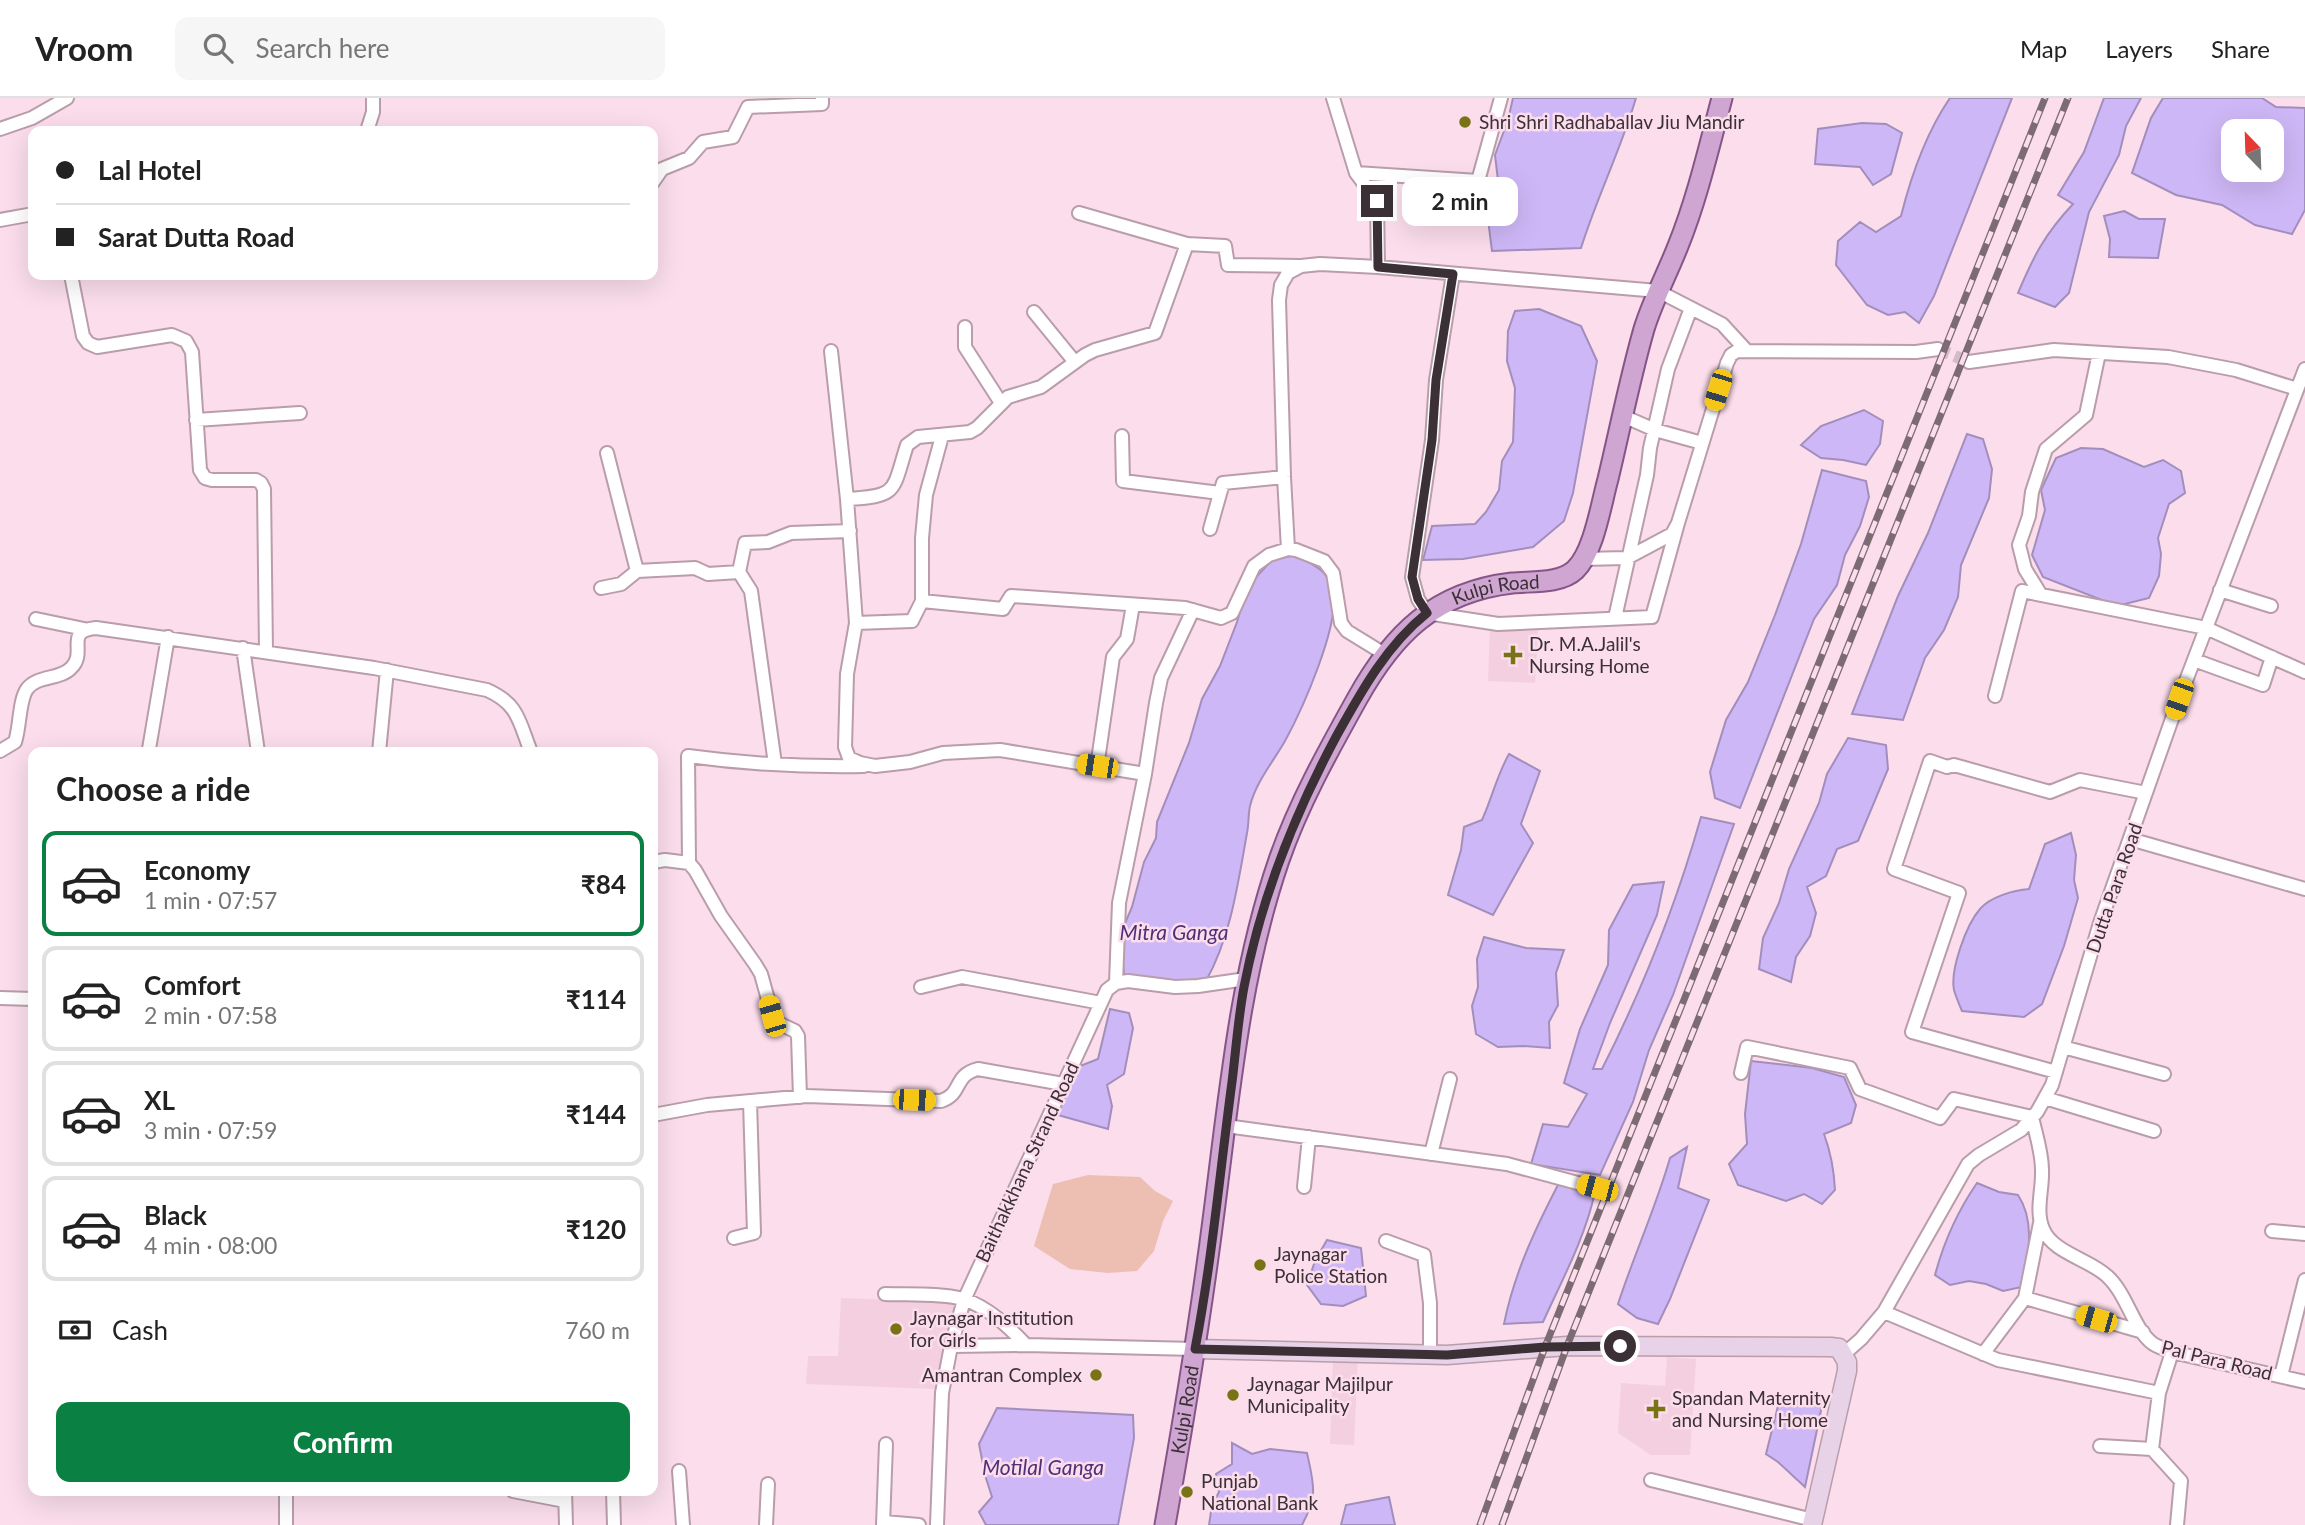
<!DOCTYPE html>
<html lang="en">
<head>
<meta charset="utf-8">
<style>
	body { margin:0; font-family:Lato,sans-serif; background:#f6f6f6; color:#222; height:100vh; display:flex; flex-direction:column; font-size:26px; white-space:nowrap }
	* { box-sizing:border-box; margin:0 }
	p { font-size:23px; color:#767676 }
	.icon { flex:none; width:38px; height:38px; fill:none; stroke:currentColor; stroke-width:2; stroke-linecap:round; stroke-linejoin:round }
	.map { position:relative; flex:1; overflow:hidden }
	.side { position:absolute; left:28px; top:649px; width:630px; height:749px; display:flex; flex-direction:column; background:#fff; border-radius:14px; box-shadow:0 7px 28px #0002 }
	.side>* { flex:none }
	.top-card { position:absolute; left:28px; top:28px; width:630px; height:154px; border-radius:14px; box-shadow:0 7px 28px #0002; display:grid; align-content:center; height:154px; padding:0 28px; background:#fff }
	.needle { width:46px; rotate:337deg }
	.fabs { position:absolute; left:2221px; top:21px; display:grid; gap:14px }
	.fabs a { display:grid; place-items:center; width:63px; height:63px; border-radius:14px; background:#fff; box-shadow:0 7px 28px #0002; font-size:35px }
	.end { position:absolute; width:32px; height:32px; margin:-16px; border:9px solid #3b3035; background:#fff; box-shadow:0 0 0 4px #fff }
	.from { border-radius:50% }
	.bubble { position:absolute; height:49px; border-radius:14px; background:#fff; box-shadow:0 7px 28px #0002; font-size:23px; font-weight:700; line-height:49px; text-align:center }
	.car { position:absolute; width:21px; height:42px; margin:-21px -10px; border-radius:9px; box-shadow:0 0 5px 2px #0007; background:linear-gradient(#f5c518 24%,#345 0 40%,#f5c518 0 76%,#345 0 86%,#f5c518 0) }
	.top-card b { display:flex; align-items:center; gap:24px; height:66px; font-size:26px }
	.top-card b+b { border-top:2px solid #e0e0e0 }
	.top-card i { width:18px; height:18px; background:#222 }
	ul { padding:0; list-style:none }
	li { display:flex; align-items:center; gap:21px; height:105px; margin:0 14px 10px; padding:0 14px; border:4px solid #e0e0e0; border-radius:14px }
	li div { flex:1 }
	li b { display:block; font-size:26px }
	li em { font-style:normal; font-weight:700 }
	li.active { border-color:#0b8043 }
	li>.icon { width:63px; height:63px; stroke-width:1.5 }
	h2 { padding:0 28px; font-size:32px; line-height:84px }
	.pay { display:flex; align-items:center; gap:18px; height:77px; padding:0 28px; font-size:26px }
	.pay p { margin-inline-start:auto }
	.button { display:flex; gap:14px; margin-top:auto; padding:14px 28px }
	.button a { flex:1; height:80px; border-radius:14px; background:#0b8043; color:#fff; font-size:28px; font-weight:700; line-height:80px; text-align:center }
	header { display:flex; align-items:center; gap:42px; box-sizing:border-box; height:98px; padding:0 35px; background:#fff; border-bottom:2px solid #e0e0e0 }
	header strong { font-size:33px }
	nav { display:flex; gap:38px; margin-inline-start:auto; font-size:24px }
	.search { width:490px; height:63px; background:#f6f6f6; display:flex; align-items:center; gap:18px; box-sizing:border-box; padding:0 24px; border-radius:14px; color:#767676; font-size:26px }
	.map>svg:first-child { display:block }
	.built { fill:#f4cfe0 }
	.green { fill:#edbfb3 }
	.water { fill:#ceb7f6; stroke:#a28ebc; stroke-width:2; fill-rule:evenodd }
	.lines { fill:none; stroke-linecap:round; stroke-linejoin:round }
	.street-tunnel { stroke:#d5bac7; stroke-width:12; stroke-dasharray:12 6; stroke-linecap:butt }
	.street-casing { stroke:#b99daa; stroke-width:16 }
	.secondary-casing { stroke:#b99daa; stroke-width:21 }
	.primary-casing { stroke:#865588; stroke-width:23 }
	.street { stroke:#fff; stroke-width:12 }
	.secondary { stroke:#e7d2e8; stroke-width:18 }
	.primary { stroke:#cfa5d2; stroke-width:19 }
	.rail-casing { stroke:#7d6b73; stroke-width:7 }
	.rail { stroke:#fbddeb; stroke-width:4.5; stroke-dasharray:13; stroke-linecap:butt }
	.route { stroke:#3b3035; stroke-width:9 }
	.poi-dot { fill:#7a7316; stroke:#fbddeb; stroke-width:2.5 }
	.labels { text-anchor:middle; stroke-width:5; stroke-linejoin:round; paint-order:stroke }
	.poi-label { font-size:19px; fill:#3b3035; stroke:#fbddeb; text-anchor:start }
	.street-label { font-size:19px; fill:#3b3035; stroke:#fbddeb }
	.water-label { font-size:21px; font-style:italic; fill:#4f3078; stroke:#fbddeb }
</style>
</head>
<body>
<header>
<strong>Vroom</strong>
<div class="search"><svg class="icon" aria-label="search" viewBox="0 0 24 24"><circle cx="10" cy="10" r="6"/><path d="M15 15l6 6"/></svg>Search here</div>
<nav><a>Map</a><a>Layers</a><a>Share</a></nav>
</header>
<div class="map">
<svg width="2305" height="1427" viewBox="0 0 2305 1427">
	<rect width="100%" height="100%" fill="#fbddeb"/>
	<path class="built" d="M 1490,529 L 1538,532 L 1535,585 L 1488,583 Z
		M 841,1200 L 960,1204 L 935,1291 L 806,1286 L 808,1258 L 838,1258 Z
		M 1333,1259 L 1358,1260 L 1354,1347 L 1330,1346 Z
		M 1667,1259 L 1696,1261 L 1690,1357 L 1651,1357 L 1618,1335 L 1621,1285 L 1665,1288 Z"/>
	<path class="green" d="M 1088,1077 L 1140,1079 L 1155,1093 L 1173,1103 L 1163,1123 L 1154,1153 L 1137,1173 L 1108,1175 L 1070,1171 L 1034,1148 L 1053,1086 Z"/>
	<path class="water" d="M 1513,0 L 1636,0 C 1621,51 1597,99 1581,150 L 1492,153 L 1486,106 L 1499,91 L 1495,57 L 1508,22 Z
		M 1950,0 L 2012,0 L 1934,198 L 1919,225 L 1905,214 L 1888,217 L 1867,207 L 1836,167 L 1838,143 L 1860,124 L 1876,134 L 1901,118 C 1911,78 1926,35 1950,0 Z
		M 2104,0 L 2141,0 L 2126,28 L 2119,57 L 2089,114 L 2069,195 L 2055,209 L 2018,195 C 2034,157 2045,136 2073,106 L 2058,97 L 2084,54 Z
		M 2163,0 L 2262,0 L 2276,9 L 2305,10 L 2305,112 L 2292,136 L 2255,127 L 2222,107 L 2176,97 L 2132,75 L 2151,20 ZM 2233,33 L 2272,33 L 2272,72 L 2233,72 Z
		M 1862,25 L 1886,26 L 1902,35 L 1891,76 L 1873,87 L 1860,69 L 1815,66 L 1818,31 Z
		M 2124,113 L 2139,121 L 2165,121 L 2158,160 L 2109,159 L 2110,141 L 2104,118 Z
		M 1539,211 L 1581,228 L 1597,263 L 1573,395 L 1564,423 L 1533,449 L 1463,461 L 1423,462 L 1432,428 L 1475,426 L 1486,414 L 1499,392 L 1502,363 L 1513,344 L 1515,290 L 1507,263 L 1508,233 L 1515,213 Z
		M 1864,312 L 1883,323 L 1880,346 L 1866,367 L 1843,362 L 1821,360 L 1801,347 L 1821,328 Z
		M 1967,336 L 1983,341 L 1992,371 L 1989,400 L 1961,467 L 1958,499 L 1944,532 L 1925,560 L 1903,622 L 1852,616 L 1898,498 L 1928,435 Z
		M 2081,350 L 2103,351 L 2144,369 L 2163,362 L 2181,373 L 2185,395 L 2169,406 L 2158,440 L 2161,456 L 2159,478 L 2149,500 L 2117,508 L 2043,479 L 2032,457 L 2045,412 L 2041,392 L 2056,360 Z
		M 1822,372 L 1866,383 L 1869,399 L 1860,428 L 1845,457 L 1837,487 L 1814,521 L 1740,710 L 1715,700 L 1710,674 L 1726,622 L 1748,584 L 1775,517 L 1801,446 Z
		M 1295,457 C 1304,462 1316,467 1323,474 C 1326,477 1332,487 1333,492 C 1341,525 1302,612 1285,643 C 1273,664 1256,684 1250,708 C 1248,717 1249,726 1247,735 C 1238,785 1231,838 1206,883 L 1141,884 L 1124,876 L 1120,837 L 1132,809 L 1144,764 L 1156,740 L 1157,724 L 1189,645 L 1202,601 L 1220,568 L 1237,524 L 1247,489 L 1272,462 Z
		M 1848,640 L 1886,647 L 1888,671 L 1858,743 L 1837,751 L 1826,778 L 1807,789 L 1816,815 L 1810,838 L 1796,859 L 1791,884 L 1759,871 L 1763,840 L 1779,805 L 1789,771 L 1819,705 L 1827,676 Z
		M 1509,656 L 1540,673 L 1521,726 L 1533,745 L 1493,817 L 1448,797 L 1461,752 L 1464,729 L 1482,722 C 1492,700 1497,677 1509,656 Z
		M 1701,719 L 1734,726 L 1673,897 L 1649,952 L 1633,1004 L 1600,1077 L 1531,1066 L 1543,1026 L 1568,1029 L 1587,996 L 1564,985 L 1580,931 L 1608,867 L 1609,832 L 1633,787 L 1664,784 L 1657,817 L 1610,925 L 1593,971 L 1602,971 C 1643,890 1676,807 1701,719 Z
		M 2071,735 L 2076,757 L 2074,782 L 2078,800 L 2064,848 L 2042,906 L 2024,919 L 1962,913 C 1959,906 1956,899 1954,892 C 1950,872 1966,827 1980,811 C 1990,799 2014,792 2029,791 L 2045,746 Z
		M 1484,839 L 1526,850 L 1564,852 L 1556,875 L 1558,907 L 1549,924 L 1550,950 L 1524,948 L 1498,949 L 1476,936 L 1472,908 L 1478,889 L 1477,861 Z
		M 1110,911 L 1129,915 L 1133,930 L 1124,976 L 1107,987 L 1112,1008 L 1108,1031 L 1058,1017 L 1075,970 L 1098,961 Z
		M 1751,963 L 1812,970 L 1844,979 L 1856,1007 L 1851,1025 L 1824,1036 C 1831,1055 1834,1071 1835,1092 L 1822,1106 L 1804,1096 L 1786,1103 L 1738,1087 L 1729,1066 L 1747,1046 L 1745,1016 Z
		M 1687,1049 L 1678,1090 L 1709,1102 L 1670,1201 L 1658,1226 L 1637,1220 L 1618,1206 C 1634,1157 1656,1109 1670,1060 Z
		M 1559,1085 L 1595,1094 C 1585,1140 1562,1182 1543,1224 L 1504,1226 C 1514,1176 1535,1131 1559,1085 Z
		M 1977,1085 L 1999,1094 L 2018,1097 C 2036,1124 2028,1159 2022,1189 L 2003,1193 L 1986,1186 L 1969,1183 L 1950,1187 L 1935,1177 C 1944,1143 1957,1114 1977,1085 Z
		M 1327,1142 L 1361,1150 L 1366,1198 L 1343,1208 L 1321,1206 L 1307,1187 L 1315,1163 Z
		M 1781,1296 L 1823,1303 L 1805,1389 L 1778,1364 L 1766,1356 Z
		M 997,1310 L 1133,1317 L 1134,1340 L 1118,1427 L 986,1427 L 979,1414 L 992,1399 L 985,1377 L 979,1346 Z
		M 1232,1345 L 1252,1356 L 1270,1351 L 1307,1355 C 1314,1387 1318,1397 1302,1427 L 1209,1427 L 1212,1407 L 1219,1394 L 1216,1376 L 1232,1366 Z
		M 1389,1399 L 1395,1427 L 1341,1427 L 1346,1407 Z"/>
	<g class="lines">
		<path class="street-tunnel" d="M 1938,251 L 1969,264"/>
		<defs>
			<path id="street" d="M 1333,0 L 1356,75 L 1377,103 L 1378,169
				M 0,31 L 32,20 L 67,0
				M 367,33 L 373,14 L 373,0
				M 1356,75 L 1478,83 L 1501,0
				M 653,84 L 662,71 L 689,60 L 703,44 L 733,39 L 748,9 L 822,6 L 822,0
				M 1079,115 L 1187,146
				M 0,122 L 33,116
				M 1453,176 L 1436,282 L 1432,342 L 1412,479 L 1418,501 L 1427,515 L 1498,526 L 1652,519 L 1678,425
				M 71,177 L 83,238 L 88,245 L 97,249 L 172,237 L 186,243 L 192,254 L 200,372 L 205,380 L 212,382 L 256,382 L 261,385 L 264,391 L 266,553
				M 1034,214 L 1074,263
				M 965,229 L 965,249 L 1001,305
				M 831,253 L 847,401 L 856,525 L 847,576 L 845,649 L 849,660 L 860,665 L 875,668 L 910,664 L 943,655 L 1000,652 L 1145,676
				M 1969,264 L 2054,252 L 2168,259 L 2236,272 L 2297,291
				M 1623,318 L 1655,332 L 1702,345
				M 196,322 L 300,315
				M 1122,338 L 1123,383 L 1220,395
				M 607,355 L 637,473
				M 847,401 C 899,398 892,394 907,347 L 918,339 L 970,334 L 977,330 L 1008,299 L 1041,289 L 1085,257 L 1095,252 L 1155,235 L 1187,146 L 1225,148 L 1228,167 L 1299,168
				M 1210,431 L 1223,385 L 1284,379
				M 1288,451 L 1284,379 L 1279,202 L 1281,187 L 1288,175 L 1301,168 L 1320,166 L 1378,169 L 1658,193 L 1722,226 L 1745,251
				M 1582,461 L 1627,460 L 1672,436 L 1678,425 L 1727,265 L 1731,257 L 1737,253 L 1916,254 L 1938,251
				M 739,474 L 751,493 L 775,666
				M 601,490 L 621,486 L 637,473 L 695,470 L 708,476 L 739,474 L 745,445 L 768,444 L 791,435 L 850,433
				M 2220,492 L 2271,508
				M 2041,497 L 2025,471 L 2019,447 L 2029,418 L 2032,394 L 2046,351 L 2086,317 L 2099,255
				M 922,503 L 922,440 L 926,397 L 942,338
				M 1615,520 L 1647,377 L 1650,350 L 1668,271 L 1691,210
				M 36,521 L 84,531
				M 856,525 L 912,523 L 922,503 L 1003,511 L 1011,498 L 1185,510 L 1221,520 L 1232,515 L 1254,468 L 1269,457 L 1288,451 L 1296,452 L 1324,463 L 1333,475 L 1341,525 L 1347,533 L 1386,557
				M 243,550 L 258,654
				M 2194,562 L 2263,587 L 2272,559
				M 1995,598 L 2022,493 L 2206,530 L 2305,574
				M 149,651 L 168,539
				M 0,653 L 15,644 C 20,630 19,602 27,591 C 37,577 60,582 71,570 C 88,554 63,533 96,530 L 374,570 L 487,592 C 519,606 519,624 531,654
				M 379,654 L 387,572
				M 1097,669 L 1113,559 L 1127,541 L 1133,507
				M 2130,741 L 2305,791
				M 653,764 L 665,762 L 689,765 L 695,772 L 721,818 L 755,866 L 761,876 L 774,923 L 795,933 L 798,938 L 800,999
				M 689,765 L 688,658 C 746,666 805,669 864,668
				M 1116,885 L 1119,805 L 1145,676 L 1156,605 L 1161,580 L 1193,512
				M 921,889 L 962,879 L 1101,905
				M 0,900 L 33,901
				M 2063,949 L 2164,976
				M 2056,974 L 1912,934 L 1959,795 L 1894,771 L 1930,663 L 1947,669 L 1954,667 L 2050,694 L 2080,682 L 2146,695
				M 1741,975 L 1747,949 L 1850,970 L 1860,991 L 1940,1020 L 1954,1001 L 2032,1019 C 2036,1037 2042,1054 2042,1072 C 2043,1091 2035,1113 2043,1131 C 2053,1155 2089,1161 2107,1178 C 2127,1196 2133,1230 2152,1245 C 2157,1249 2166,1251 2172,1254 L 2305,1284
				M 2045,1000 L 2154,1033
				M 653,1017 L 707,1007 L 807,998 L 941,1003 C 964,995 952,978 978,971 L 1063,986
				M 1226,1028 L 1507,1066 L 1596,1090
				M 1431,1056 L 1450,981
				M 1304,1089 L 1309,1039
				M 2272,1133 L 2305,1136
				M 734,1140 L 754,1135 L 750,1003
				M 1386,1143 L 1424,1157 L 1430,1205 L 1430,1257
				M 885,1196 C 910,1197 939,1195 963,1201 C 988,1209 1009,1229 1026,1247
				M 2025,1200 L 2143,1234
				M 1884,1214 L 1998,1262 L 2159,1295 L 2172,1254
				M 951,1248 L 964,1202 L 1107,892 L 1116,885 L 1128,883 L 1175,889 L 1198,888 L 1246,881
				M 1844,1256 L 1861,1241 L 1884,1214 L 1968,1066 L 1979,1057 L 2021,1032 L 2037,1014 L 2052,987 L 2100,825 L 2179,601 L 2305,271
				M 1983,1256 L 2025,1200 L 2040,1125
				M 2281,1278 L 2305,1182
				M 2159,1295 L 2152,1351 L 2181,1383 L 2177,1427
				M 2100,1348 L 2152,1351
				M 679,1373 L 683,1427
				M 1651,1382 L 1813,1422
				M 513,1393 L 565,1403
				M 565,1393 L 566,1427
				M 613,1393 L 614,1427
				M 884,1424 L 919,1427
				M 286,1427 L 286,1393
				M 766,1427 L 768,1386
				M 883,1427 L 886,1346
				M 937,1427 L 942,1295 L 951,1248 L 1026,1247 L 1195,1251"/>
			<path id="secondary" d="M 1195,1251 L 1447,1257 L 1567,1248 L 1831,1249 L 1839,1250 L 1847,1264 L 1847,1273 L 1812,1427"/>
			<g id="primary">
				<path id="s1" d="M 1165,1427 C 1183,1326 1200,1224 1213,1122 C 1229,1001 1239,878 1279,762 C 1298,707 1328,653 1357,601 C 1393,536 1435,494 1512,485 C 1531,483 1560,486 1575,472 C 1594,454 1601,406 1608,381 C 1620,331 1630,280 1644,231 C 1653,202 1667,176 1678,148 C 1697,101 1709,49 1722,0"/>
			</g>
		</defs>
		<use href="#street" class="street-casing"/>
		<use href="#secondary" class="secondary-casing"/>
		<use href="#primary" class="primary-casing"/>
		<use href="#street" class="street"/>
		<use href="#secondary" class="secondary"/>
		<use href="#primary" class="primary"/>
		<defs>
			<path id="rail" d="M 1480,1427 L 1545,1249 L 2045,0
				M 1502,1427 L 1567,1248 L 2068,0"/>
		</defs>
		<use href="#rail" class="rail-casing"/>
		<use href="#rail" class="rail"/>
	</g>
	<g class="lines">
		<path class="route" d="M 1377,103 L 1378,169 L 1453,176 L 1436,282 L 1432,342 L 1412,479 L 1418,501 L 1427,515 C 1387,547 1362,592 1337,637 C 1294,717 1261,800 1244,889 C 1238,921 1236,952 1232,984 C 1220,1073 1212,1163 1195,1251 L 1447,1257 L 1545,1249 L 1620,1248"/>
	</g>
	<g class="poi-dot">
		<circle cx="1465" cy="24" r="7"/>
		<path d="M1509.5 546.5h7v7h7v7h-7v7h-7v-7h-7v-7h7z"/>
		<circle cx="1260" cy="1167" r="7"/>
		<circle cx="896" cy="1231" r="7"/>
		<circle cx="1096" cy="1277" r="7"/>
		<circle cx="1233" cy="1297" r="7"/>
		<path d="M1652.5 1300.5h7v7h7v7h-7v7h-7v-7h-7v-7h7z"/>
		<circle cx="1187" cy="1394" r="7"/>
	</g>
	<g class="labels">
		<g class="poi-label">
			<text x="1479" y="31">Shri Shri Radhaballav Jiu Mandir</text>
			<text x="1529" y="553">Dr. M.A.Jalil's<tspan x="1529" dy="22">Nursing Home</tspan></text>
			<text x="1274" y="1163">Jaynagar<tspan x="1274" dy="22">Police Station</tspan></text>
			<text x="910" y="1227">Jaynagar Institution<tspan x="910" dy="22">for Girls</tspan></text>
			<text x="1082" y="1284" text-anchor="end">Amantran Complex</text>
			<text x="1247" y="1293">Jaynagar Majilpur<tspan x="1247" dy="22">Municipality</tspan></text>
			<text x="1672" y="1307">Spandan Maternity<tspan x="1672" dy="22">and Nursing Home</tspan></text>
			<text x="1201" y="1390">Punjab<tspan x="1201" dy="22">National Bank</tspan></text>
		</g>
		<g class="street-label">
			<text dy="7" stroke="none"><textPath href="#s1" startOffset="1040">Kulpi Road</textPath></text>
			<text transform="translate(2114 790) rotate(-71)" y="7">Dutta Para Road</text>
			<text transform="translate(1027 1064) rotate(-65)" y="7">Baithakkhana Strand Road</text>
			<text transform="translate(2217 1262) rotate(14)" y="7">Pal Para Road</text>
			<text dy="7" stroke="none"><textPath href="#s1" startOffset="117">Kulpi Road</textPath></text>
		</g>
		<g class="water-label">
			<text x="1174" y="842">Mitra Ganga</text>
			<text x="1043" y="1377">Motilal Ganga</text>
		</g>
	</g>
</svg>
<div class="fabs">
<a><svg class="needle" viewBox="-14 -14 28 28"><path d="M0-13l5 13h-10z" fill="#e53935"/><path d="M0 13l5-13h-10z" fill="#767676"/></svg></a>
</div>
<i class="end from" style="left:1620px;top:1248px"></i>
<i class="end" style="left:1377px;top:103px"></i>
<div class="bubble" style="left:1402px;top:79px;width:116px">2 min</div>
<i class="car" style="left:1718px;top:292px;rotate:197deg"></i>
<i class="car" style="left:2179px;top:601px;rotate:199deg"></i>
<i class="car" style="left:1097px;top:668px;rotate:279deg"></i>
<i class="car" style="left:772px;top:918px;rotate:344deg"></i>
<i class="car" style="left:914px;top:1002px;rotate:92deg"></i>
<i class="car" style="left:1597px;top:1090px;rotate:285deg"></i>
<i class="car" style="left:2096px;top:1221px;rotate:286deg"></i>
<div class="top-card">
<b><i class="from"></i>Lal Hotel</b>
<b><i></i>Sarat Dutta Road</b>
</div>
<section class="side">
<h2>Choose a ride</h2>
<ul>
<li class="active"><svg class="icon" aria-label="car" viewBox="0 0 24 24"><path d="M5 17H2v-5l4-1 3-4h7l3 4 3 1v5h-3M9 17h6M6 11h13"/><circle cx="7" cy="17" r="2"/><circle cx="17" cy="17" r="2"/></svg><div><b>Economy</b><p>1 min · 07:57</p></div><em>₹84</em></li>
<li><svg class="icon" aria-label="car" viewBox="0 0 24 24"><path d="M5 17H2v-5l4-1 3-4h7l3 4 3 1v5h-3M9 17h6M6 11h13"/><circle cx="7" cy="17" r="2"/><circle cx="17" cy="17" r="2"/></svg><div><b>Comfort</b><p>2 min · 07:58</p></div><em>₹114</em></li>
<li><svg class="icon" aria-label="car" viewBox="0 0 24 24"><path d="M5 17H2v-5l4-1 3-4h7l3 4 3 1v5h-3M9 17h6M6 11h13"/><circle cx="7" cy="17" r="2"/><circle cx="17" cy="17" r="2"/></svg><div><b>XL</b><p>3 min · 07:59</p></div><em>₹144</em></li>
<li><svg class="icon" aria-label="car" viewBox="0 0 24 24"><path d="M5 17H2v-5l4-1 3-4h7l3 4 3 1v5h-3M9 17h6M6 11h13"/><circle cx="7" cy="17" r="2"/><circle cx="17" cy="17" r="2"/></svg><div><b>Black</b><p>4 min · 08:00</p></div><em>₹120</em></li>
</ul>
<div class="pay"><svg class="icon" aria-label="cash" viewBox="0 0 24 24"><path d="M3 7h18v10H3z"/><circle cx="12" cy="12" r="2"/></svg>Cash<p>760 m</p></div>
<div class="button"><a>Confirm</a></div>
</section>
</div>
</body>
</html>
